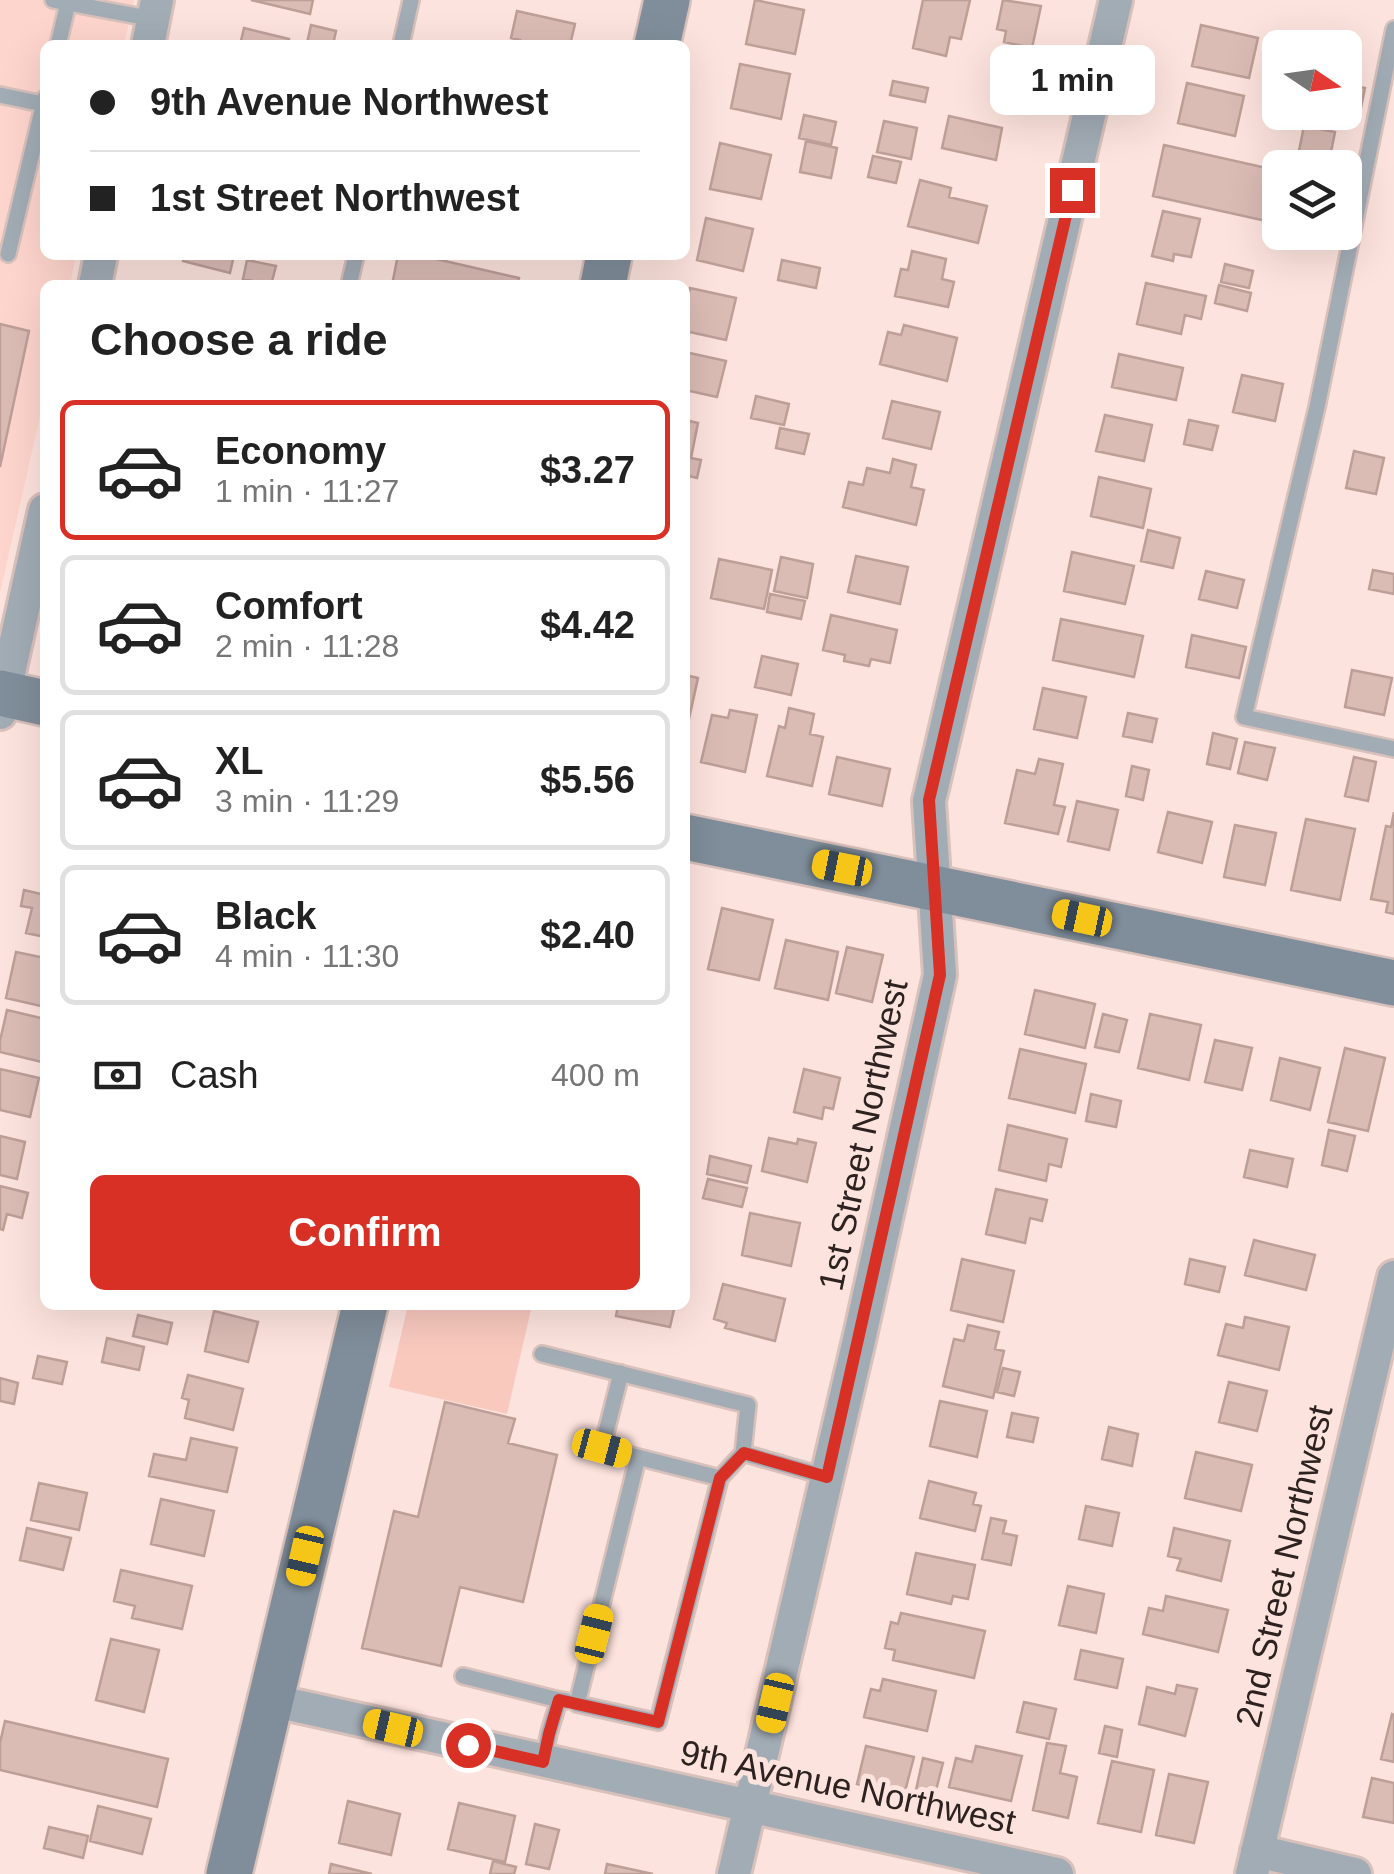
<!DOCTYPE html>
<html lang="en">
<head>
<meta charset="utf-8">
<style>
	body { margin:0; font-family:Helvetica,sans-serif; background:#f6f6f6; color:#222; height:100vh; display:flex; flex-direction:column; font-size:38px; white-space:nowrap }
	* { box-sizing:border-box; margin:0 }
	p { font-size:32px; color:#767676 }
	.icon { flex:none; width:55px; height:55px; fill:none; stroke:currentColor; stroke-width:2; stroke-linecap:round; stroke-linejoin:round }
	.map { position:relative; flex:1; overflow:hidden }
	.details { position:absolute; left:40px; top:280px; width:650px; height:1030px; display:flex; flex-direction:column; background:#fff; border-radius:15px; box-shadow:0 10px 40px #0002 }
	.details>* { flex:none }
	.top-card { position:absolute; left:40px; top:40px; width:650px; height:220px; border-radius:15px; box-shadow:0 10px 40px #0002; display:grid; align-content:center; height:220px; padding:0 50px; background:#fff }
	.needle { width:65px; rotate:103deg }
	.tools { position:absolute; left:1262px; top:30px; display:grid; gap:20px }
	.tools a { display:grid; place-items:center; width:100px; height:100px; border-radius:15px; background:#fff; box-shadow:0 10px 40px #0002; font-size:50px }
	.end { position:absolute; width:45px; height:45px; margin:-22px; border:12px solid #d93025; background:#fff; box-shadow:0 0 0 5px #fff }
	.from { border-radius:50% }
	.bubble { position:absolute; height:70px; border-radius:15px; background:#fff; box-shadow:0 10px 40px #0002; font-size:32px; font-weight:700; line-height:70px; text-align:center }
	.car { position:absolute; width:30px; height:60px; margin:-30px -15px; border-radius:12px; box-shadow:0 0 8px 2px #0007; background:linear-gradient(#f5c518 24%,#345 0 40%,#f5c518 0 76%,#345 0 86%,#f5c518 0) }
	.top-card b { display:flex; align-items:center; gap:35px; height:95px; font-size:38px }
	.top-card b+b { border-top:2px solid #e0e0e0 }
	.top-card i { width:25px; height:25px; background:#222 }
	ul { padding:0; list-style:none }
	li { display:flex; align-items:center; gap:30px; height:140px; margin:0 20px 15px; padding:0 30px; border:5px solid #e0e0e0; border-radius:15px }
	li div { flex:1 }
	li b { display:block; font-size:38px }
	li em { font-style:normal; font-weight:700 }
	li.current { border-color:#d93025 }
	li>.icon { width:90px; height:90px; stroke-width:1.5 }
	h2 { padding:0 50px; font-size:45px; line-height:120px }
	.pay { display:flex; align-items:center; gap:25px; height:110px; padding:0 50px; font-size:38px }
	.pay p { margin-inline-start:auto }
	.primary-button { display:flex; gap:20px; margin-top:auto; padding:20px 50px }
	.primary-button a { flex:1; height:115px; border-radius:15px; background:#d93025; color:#fff; font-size:40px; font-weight:700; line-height:115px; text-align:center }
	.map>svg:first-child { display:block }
	.built { fill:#fed5cc }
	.green { fill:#f9c9be }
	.building { fill:#dbbcb5; stroke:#bd9f98; stroke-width:2.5 }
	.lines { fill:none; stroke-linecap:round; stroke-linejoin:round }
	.lane-casing { stroke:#d8c0bb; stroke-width:20 }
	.street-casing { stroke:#d8c0bb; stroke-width:38 }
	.secondary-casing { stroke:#d8c0bb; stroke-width:50 }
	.lane { stroke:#a2acb5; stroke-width:15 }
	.street { stroke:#a2acb5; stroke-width:32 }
	.secondary { stroke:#808e9b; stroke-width:45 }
	.route { stroke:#d93025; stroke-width:12 }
	.labels { text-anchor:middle; stroke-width:10; stroke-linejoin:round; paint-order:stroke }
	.street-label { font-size:35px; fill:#2d221f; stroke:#fde3dd }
</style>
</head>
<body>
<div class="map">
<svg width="1394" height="1874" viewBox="0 0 1394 1874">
	<rect width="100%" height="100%" fill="#fde3dd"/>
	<path class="built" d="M 0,0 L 134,0 L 124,45 L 45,45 L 45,255 L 76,255 L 70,285 L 45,285 L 45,394 L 0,593 Z"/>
	<path class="green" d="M 408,1305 L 532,1305 L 507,1414 L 389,1387 Z"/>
	<path class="building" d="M 251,0 L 313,0 L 310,14 Z
		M 755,0 L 804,10 L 795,54 L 746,44 Z
		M 923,0 L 970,0 L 961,39 L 950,37 L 946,56 L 913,48 Z
		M 1003,0 L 1041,6 L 1032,48 L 1004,42 L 1006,31 L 997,29 Z
		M 517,11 L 575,24 L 570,45 L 519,45 L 520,40 L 511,38 Z
		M 311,25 L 336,31 L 333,45 L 307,43 Z
		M 1201,25 L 1258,38 L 1249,78 L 1192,66 Z
		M 244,28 L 289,39 L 288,45 L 240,45 Z
		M 740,64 L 790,74 L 781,119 L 731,108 Z
		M 893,81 L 928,88 L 925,102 L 890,95 Z
		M 1187,83 L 1244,96 L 1235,136 L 1178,123 Z
		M 1345,84 L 1365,88 L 1359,117 L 1336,112 L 1345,112 Z
		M 804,115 L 836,122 L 831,145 L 799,138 Z
		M 949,116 L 1002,128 L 996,160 L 942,148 Z
		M 884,121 L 917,128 L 911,159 L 877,152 Z
		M 1304,126 L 1335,132 L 1330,157 L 1299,151 Z
		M 806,141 L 837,148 L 831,178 L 800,172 Z
		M 720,143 L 771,155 L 761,199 L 710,189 Z
		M 1164,145 L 1280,171 L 1280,224 L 1153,196 Z
		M 873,156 L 901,162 L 896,183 L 868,177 Z
		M 920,180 L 951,188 L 949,197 L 987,206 L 978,243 L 908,226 Z
		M 1163,211 L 1200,219 L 1191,257 L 1174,254 L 1173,261 L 1152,256 Z
		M 706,218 L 753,229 L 743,271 L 697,260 Z
		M 912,251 L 946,259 L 942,279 L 954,282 L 948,307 L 895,296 L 901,269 L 908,270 Z
		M 184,255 L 234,255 L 230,273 L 183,261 Z
		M 398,255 L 419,255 L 519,278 L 517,285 L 392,285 Z
		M 247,260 L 276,266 L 271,285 L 243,279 Z
		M 782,260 L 820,268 L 816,288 L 778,280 Z
		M 1225,264 L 1253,271 L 1249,288 L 1221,282 Z
		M 1146,283 L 1206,296 L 1201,319 L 1185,315 L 1181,334 L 1137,324 Z
		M 1219,285 L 1251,293 L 1247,311 L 1215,303 Z
		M 690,288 L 736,298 L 726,340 L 685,331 L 685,312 Z
		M 0,324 L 29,331 L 0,467 Z
		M 904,325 L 957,338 L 947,381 L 880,364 L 888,332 L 901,335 Z
		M 685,352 L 726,361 L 717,397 L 685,390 Z
		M 1119,354 L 1183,368 L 1176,400 L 1112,387 Z
		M 1242,375 L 1283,384 L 1275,421 L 1233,412 Z
		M 756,396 L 789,404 L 784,425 L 751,418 Z
		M 892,401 L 940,412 L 931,449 L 883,438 Z
		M 1105,415 L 1152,425 L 1144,461 L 1096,451 Z
		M 685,420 L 698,423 L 691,458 L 701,460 L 697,478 L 685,475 Z
		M 1189,420 L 1218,426 L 1212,450 L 1184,444 Z
		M 780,428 L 809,434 L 804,454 L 776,448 Z
		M 1354,451 L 1384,458 L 1376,494 L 1346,488 Z
		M 893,459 L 916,465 L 911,487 L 924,490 L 916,525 L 843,507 L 849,482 L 863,485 L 867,468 L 890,473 Z
		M 1099,477 L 1151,489 L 1143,528 L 1091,516 Z
		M 1148,530 L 1180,538 L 1173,568 L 1141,561 Z
		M 1072,552 L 1134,566 L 1125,604 L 1064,591 Z
		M 856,556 L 908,567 L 900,604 L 848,592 Z
		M 781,557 L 813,564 L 807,598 L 774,591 Z
		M 719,559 L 772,570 L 764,609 L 711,598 Z
		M 1373,570 L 1394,574 L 1394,594 L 1369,589 Z
		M 1206,571 L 1244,580 L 1237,608 L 1199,599 Z
		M 770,594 L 805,601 L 801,619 L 767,612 Z
		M 831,615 L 897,630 L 890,663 L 871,659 L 869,666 L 844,661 L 845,655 L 823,650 Z
		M 1061,619 L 1143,636 L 1134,677 L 1053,660 Z
		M 1192,635 L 1246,647 L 1239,678 L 1186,667 Z
		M 762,656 L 798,664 L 791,695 L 755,687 Z
		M 1352,670 L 1392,678 L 1384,715 L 1345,707 Z
		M 685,675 L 698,678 L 685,737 Z
		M 1043,688 L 1086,697 L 1077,738 L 1034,729 Z
		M 789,708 L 814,714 L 810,734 L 823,737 L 812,786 L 767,776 L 779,726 L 785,728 Z
		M 730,710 L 757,715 L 745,772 L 701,762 L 712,715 L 728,718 Z
		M 1128,713 L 1157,719 L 1152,742 L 1123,736 Z
		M 1213,733 L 1237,739 L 1230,769 L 1207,764 Z
		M 1245,742 L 1275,748 L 1267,780 L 1238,773 Z
		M 837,757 L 890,769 L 882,806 L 829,794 Z
		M 1354,757 L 1376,762 L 1368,801 L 1345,796 Z
		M 1039,759 L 1063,764 L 1054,805 L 1065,807 L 1058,834 L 1005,823 L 1017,770 L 1035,774 Z
		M 1132,766 L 1149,770 L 1143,800 L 1126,796 Z
		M 1077,801 L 1118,810 L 1109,850 L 1068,841 Z
		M 1168,812 L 1212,822 L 1202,863 L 1158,852 Z
		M 1394,812 L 1394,914 L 1386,912 L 1388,902 L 1371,899 L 1386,826 L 1391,827 Z
		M 1306,819 L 1355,829 L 1340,900 L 1291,890 Z
		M 1235,825 L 1276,833 L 1265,885 L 1224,877 Z
		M 24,890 L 45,895 L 45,937 L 26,933 L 32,908 L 21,906 Z
		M 722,908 L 773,920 L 759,980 L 708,969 Z
		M 786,940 L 838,952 L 828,1000 L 775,988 Z
		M 847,947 L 883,955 L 872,1002 L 836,993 Z
		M 16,952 L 45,958 L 45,1007 L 6,998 Z
		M 1035,990 L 1095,1004 L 1085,1048 L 1025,1034 Z
		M 7,1010 L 45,1019 L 45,1051 L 42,1062 L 0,1052 L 0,1041 Z
		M 1103,1014 L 1127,1020 L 1119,1052 L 1095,1047 Z
		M 1150,1014 L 1201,1025 L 1189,1080 L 1138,1068 Z
		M 1215,1040 L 1252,1048 L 1242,1090 L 1205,1082 Z
		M 1345,1048 L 1385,1058 L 1368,1131 L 1328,1122 Z
		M 1020,1049 L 1086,1064 L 1075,1113 L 1009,1098 Z
		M 1280,1058 L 1320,1068 L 1310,1110 L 1271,1100 Z
		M 0,1069 L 39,1078 L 30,1117 L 0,1110 Z
		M 804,1069 L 840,1078 L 833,1109 L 824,1107 L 822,1119 L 794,1112 Z
		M 1091,1094 L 1121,1101 L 1116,1127 L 1086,1121 Z
		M 1008,1125 L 1067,1139 L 1061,1167 L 1049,1164 L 1046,1181 L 999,1170 Z
		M 1329,1130 L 1355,1136 L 1347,1171 L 1322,1165 Z
		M 0,1136 L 25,1142 L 17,1179 L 0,1175 Z
		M 769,1138 L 797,1144 L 798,1139 L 816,1143 L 807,1182 L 762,1171 Z
		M 1250,1150 L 1293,1159 L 1287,1187 L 1244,1177 Z
		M 710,1156 L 751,1166 L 747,1183 L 707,1174 Z
		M 708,1179 L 747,1188 L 742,1207 L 703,1198 Z
		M 0,1186 L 28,1193 L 22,1218 L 7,1214 L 3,1230 L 0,1229 Z
		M 996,1189 L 1047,1200 L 1042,1221 L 1030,1218 L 1025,1243 L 986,1234 Z
		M 750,1213 L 800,1223 L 791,1266 L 742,1255 Z
		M 1254,1240 L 1315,1255 L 1306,1290 L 1245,1275 Z
		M 962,1259 L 1014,1271 L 1003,1322 L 951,1310 Z
		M 1190,1259 L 1225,1267 L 1219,1292 L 1185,1284 Z
		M 723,1284 L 785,1299 L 775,1341 L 725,1328 L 727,1323 L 714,1319 Z
		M 618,1305 L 675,1305 L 670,1327 L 616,1316 Z
		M 214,1311 L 258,1322 L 248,1362 L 205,1351 Z
		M 138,1315 L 172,1323 L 167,1344 L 133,1336 Z
		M 1245,1317 L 1289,1327 L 1279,1370 L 1218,1355 L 1226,1324 L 1243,1328 Z
		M 968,1325 L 999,1332 L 995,1349 L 1004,1351 L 993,1398 L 943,1386 L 954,1339 L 964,1341 Z
		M 107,1338 L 144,1347 L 139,1370 L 102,1362 Z
		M 38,1356 L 67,1362 L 62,1384 L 33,1378 Z
		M 1003,1368 L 1020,1372 L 1014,1396 L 997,1392 Z
		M 188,1375 L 243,1389 L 233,1430 L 185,1418 L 189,1400 L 182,1398 Z
		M 0,1378 L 18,1383 L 14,1404 L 0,1401 Z
		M 1229,1382 L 1267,1391 L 1257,1431 L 1219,1422 Z
		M 940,1401 L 987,1411 L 977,1457 L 930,1446 Z
		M 445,1402 L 515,1419 L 508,1443 L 557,1455 L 523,1602 L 460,1587 L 441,1666 L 362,1648 L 394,1511 L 418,1517 Z
		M 1012,1413 L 1038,1418 L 1033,1442 L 1007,1437 Z
		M 1109,1427 L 1138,1434 L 1132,1466 L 1102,1459 Z
		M 191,1438 L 237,1448 L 227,1492 L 149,1476 L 154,1454 L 186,1460 Z
		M 1196,1452 L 1252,1465 L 1241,1511 L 1185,1498 Z
		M 929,1481 L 976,1493 L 973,1504 L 981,1506 L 975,1531 L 920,1518 Z
		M 39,1483 L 87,1493 L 79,1530 L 31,1520 Z
		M 161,1499 L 214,1511 L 204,1556 L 151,1544 Z
		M 1086,1506 L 1119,1513 L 1112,1546 L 1079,1539 Z
		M 991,1518 L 1006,1521 L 1003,1533 L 1017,1536 L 1011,1565 L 982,1559 Z
		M 27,1528 L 71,1538 L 63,1570 L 20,1560 Z
		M 1174,1528 L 1230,1541 L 1221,1581 L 1177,1570 L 1181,1559 L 1168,1556 Z
		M 916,1553 L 975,1565 L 968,1599 L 953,1596 L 951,1604 L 907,1594 Z
		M 121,1570 L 192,1586 L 182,1629 L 132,1618 L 135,1606 L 114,1601 Z
		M 1068,1586 L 1104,1594 L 1096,1633 L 1059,1625 Z
		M 1166,1596 L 1228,1610 L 1218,1652 L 1143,1634 L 1149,1608 L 1163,1611 Z
		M 901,1613 L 985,1631 L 974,1678 L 893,1660 L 895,1650 L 885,1648 L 891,1622 L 898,1624 Z
		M 111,1639 L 159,1650 L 144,1712 L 96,1700 Z
		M 1081,1650 L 1123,1659 L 1117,1688 L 1075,1679 Z
		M 883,1679 L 936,1691 L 927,1731 L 864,1717 L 871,1689 L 880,1691 Z
		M 1177,1685 L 1197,1689 L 1185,1736 L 1139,1724 L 1147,1687 L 1175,1694 Z
		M 1024,1702 L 1056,1709 L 1049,1739 L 1017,1732 Z
		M 1392,1714 L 1394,1715 L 1394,1762 L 1381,1759 Z
		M 5,1721 L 168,1759 L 157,1807 L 0,1770 L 0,1743 Z
		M 1105,1726 L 1122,1730 L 1117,1757 L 1099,1753 Z
		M 1047,1743 L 1066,1746 L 1060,1773 L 1077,1777 L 1068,1818 L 1033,1810 Z
		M 866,1746 L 914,1757 L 904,1795 L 857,1784 Z
		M 976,1746 L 1022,1756 L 1011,1801 L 949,1787 L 956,1758 L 972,1762 Z
		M 923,1758 L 943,1763 L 935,1794 L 916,1790 Z
		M 1112,1761 L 1154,1770 L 1141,1832 L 1098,1823 Z
		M 1169,1774 L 1208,1782 L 1194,1843 L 1156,1835 Z
		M 1372,1778 L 1394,1783 L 1394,1823 L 1363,1817 Z
		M 348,1801 L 400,1814 L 391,1855 L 339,1843 Z
		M 459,1803 L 515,1816 L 505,1862 L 448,1849 Z
		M 98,1806 L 151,1819 L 142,1854 L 90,1841 Z
		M 535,1824 L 559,1830 L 549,1869 L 526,1864 Z
		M 49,1827 L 88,1836 L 83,1858 L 44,1848 Z
		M 493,1861 L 516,1867 L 514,1874 L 490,1874 Z
		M 331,1864 L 372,1874 L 329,1874 Z
		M 607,1864 L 653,1874 L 605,1874 Z"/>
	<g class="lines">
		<defs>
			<path id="lane" d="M 53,0 L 68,3 L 58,45
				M 68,3 L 153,19
				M 1394,29 L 1317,407 L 1244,717 L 1394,749
				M 401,45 L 411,0
				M 0,95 L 43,104
				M 8,254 L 45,98
				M 349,285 L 356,255
				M 542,1354 L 748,1405 L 743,1453 L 827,1477
				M 621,1373 L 602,1448 L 720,1478 L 743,1453
				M 638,1457 L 577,1704 L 658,1722 L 720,1478
				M 463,1676 L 559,1700
				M 543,1762 L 549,1733 L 559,1700 L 566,1701"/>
			<path id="street" d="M 148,45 L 157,0
				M 95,285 L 101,255
				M 0,713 L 45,510
				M 270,1700 L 1057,1874
				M 1257,1851 L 1355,1874
				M 734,1874 L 859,1340 L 940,975 L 929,801 L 1116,0
				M 1252,1874 L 1394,1277"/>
			<path id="secondary" d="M 657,45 L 667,0
				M 603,285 L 609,255
				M 0,693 L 45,703
				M 685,837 L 1394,983
				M 229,1874 L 365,1305"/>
		</defs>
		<use href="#lane" class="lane-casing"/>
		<use href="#street" class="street-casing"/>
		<use href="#secondary" class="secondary-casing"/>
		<use href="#lane" class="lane"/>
		<use href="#street" class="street"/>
		<use href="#secondary" class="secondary"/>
	</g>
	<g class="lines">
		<path class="route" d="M 468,1745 L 543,1762 L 549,1734 L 559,1700 L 658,1722 L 720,1478 L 744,1453 L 827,1477 L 940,975 L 929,800 L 1072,190"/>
	</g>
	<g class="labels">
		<g class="street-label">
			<text transform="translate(863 1135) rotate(-78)" y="12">1st Street Northwest</text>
			<text transform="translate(1284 1566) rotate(-77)" y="12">2nd Street Northwest</text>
			<text transform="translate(848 1787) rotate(12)" y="12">9th Avenue Northwest</text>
		</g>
	</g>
</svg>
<div class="tools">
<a><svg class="needle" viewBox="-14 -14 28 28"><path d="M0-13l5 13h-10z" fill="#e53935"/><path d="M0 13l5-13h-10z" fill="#767676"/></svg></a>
<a><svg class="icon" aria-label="layers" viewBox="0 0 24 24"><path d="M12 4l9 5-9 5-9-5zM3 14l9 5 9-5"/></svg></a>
</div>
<i class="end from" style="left:468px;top:1745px"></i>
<i class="end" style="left:1072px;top:190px"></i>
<div class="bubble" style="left:990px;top:45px;width:165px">1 min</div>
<i class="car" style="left:842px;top:868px;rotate:281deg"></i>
<i class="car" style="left:1082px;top:918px;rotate:282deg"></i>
<i class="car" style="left:602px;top:1448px;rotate:105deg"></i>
<i class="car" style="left:305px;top:1556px;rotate:193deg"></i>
<i class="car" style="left:594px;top:1634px;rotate:14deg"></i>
<i class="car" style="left:775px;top:1703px;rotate:193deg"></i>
<i class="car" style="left:393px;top:1728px;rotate:283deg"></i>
<div class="top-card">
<b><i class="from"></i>9th Avenue Northwest</b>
<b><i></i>1st Street Northwest</b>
</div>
<section class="details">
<h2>Choose a ride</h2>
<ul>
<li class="current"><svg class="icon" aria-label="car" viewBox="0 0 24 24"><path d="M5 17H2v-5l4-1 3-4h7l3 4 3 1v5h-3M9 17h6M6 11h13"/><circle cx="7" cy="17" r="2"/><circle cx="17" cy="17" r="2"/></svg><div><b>Economy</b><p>1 min · 11:27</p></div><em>$3.27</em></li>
<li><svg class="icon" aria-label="car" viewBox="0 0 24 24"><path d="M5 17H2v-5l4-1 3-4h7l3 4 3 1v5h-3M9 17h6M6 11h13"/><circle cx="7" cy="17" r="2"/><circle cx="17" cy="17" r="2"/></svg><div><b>Comfort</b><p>2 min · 11:28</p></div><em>$4.42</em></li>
<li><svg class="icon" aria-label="car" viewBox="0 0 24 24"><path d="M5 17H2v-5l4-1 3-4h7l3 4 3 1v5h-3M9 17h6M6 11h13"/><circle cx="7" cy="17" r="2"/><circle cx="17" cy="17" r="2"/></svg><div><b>XL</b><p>3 min · 11:29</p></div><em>$5.56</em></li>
<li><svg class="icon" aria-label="car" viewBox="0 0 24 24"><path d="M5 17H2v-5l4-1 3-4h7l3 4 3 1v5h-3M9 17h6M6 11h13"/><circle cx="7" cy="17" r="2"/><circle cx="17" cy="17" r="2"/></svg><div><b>Black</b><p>4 min · 11:30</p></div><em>$2.40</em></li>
</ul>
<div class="pay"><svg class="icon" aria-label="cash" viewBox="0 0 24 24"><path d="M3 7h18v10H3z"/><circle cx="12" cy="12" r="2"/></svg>Cash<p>400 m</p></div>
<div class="primary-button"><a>Confirm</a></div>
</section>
</div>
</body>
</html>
